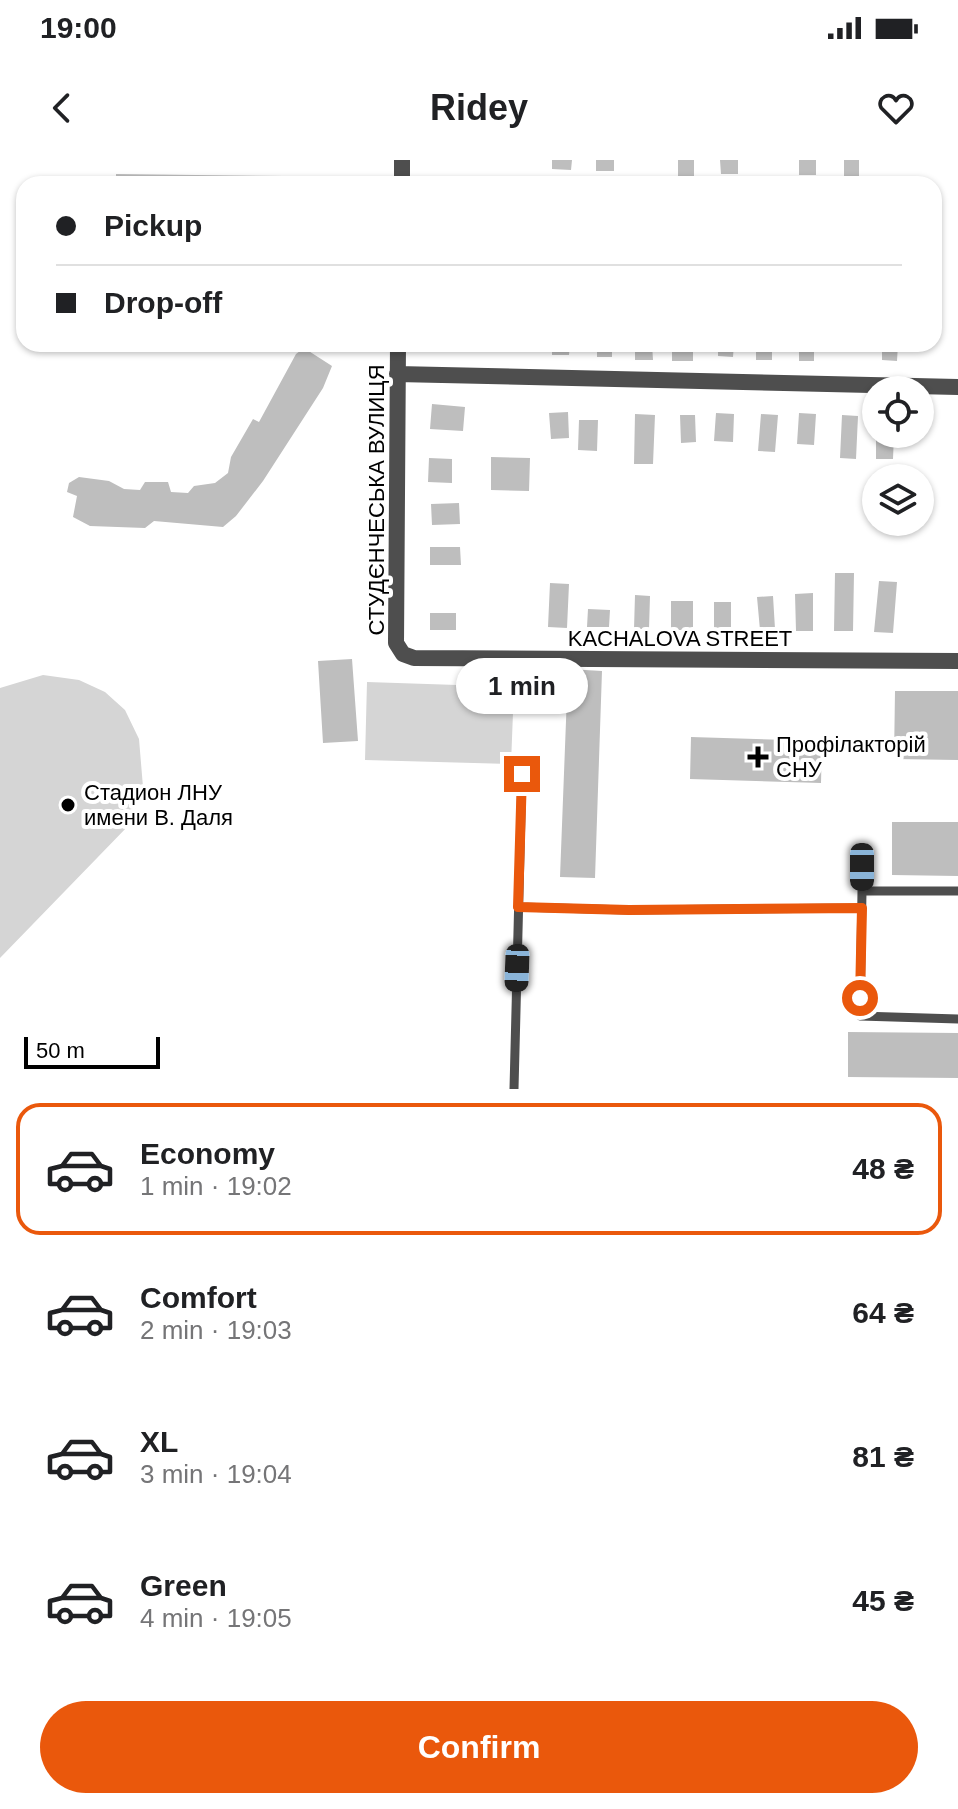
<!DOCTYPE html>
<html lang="en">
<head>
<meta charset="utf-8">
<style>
	body { margin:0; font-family:Arial,sans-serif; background:#f2f2f2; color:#202124; height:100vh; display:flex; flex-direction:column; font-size:30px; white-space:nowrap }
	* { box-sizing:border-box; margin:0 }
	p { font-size:26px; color:#757577 }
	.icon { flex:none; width:44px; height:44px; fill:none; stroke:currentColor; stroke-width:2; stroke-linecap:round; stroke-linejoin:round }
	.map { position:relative; height:929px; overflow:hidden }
	.drawer { display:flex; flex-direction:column; background:#fff; flex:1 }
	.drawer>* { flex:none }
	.top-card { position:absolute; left:16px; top:16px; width:926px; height:176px; border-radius:24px; box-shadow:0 2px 6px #0004; display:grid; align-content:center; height:176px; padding:0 40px; background:#fff }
	.controls { position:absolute; left:862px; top:216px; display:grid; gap:16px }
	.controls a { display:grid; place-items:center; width:72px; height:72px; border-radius:50%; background:#fff; box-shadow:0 2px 6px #0004; font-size:40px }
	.scale { position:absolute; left:24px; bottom:20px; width:136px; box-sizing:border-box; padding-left:8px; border:4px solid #000; border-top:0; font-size:22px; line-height:28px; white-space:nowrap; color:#000; -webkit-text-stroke:6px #fff; paint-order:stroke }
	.end { position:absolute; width:36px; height:36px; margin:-18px; border:10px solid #ea580c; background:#fff; box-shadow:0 0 0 4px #fff }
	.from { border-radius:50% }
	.bubble { position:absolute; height:56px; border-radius:28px; background:#fff; box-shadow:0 2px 6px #0004; font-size:26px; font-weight:600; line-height:56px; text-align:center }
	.car { position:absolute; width:24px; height:48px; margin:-24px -12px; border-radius:10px; box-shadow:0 0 6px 2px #0007; background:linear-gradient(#222 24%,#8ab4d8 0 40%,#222 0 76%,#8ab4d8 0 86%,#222 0) }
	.top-card b { display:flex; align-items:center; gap:28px; height:76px; font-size:30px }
	.top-card b+b { border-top:2px solid #e0e0e0 }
	.top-card i { width:20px; height:20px; background:#202124 }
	ul { padding:14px 0 0; list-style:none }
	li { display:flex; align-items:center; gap:24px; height:132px; margin:0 16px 12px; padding:0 24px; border:4px solid transparent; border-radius:24px }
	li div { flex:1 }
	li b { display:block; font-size:30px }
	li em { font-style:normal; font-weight:600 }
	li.active { border-color:#ea580c }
	li>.icon { width:72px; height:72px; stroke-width:1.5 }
	.button { display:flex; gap:16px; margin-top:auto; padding:16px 40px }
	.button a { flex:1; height:92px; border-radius:48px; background:#ea580c; color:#fff; font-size:32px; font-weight:600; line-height:92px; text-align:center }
	.status { display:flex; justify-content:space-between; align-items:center; height:56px; padding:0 40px; background:#fff; direction:ltr }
	.status svg { height:22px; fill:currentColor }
	header { display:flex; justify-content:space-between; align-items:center; height:104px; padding:0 40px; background:#fff; font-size:36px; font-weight:600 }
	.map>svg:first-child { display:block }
	.green { fill:#d5d5d5 }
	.building { fill:#bebebe }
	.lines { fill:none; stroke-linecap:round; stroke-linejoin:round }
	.lane { stroke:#4e4e4e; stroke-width:9 }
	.street { stroke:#4e4e4e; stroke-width:16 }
	.route { stroke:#ea580c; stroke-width:10 }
	.poi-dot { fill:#000; stroke:#fff; stroke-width:3 }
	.labels { text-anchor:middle; stroke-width:8; stroke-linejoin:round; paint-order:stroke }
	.street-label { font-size:22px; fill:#000; stroke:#fff }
	.poi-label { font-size:22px; fill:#000; stroke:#fff; text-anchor:start }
</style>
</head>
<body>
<div class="status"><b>19:00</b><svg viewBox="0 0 49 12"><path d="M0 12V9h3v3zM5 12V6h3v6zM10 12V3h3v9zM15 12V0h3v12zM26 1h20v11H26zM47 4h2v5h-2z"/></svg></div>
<header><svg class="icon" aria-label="back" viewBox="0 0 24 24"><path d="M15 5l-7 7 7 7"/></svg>Ridey<svg class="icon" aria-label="heart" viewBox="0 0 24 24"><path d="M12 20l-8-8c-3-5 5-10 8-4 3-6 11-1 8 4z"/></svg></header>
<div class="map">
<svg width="958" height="929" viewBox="0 0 958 929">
	<rect width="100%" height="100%" fill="#fff"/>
	<path class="green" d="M 43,515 L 79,520 L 105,532 L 125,550 L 139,579 L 143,627 L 130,664 L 0,798 L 0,528 Z
		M 367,522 L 514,527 L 511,604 L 365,600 Z"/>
	<path class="building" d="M 552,0 L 572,0 L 571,10 L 552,9 Z
		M 596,0 L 614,0 L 614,11 L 596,11 Z
		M 678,0 L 694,0 L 694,18 L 678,18 Z
		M 720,0 L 738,0 L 738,14 L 721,14 Z
		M 799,0 L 816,0 L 816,15 L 799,15 Z
		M 844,0 L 859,0 L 859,19 L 844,19 Z
		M 116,14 L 284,16 L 283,24 L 116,24 Z
		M 429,184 L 460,184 L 460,190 L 429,190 Z
		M 552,184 L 570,184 L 569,195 L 552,195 Z
		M 597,184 L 612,184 L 612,197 L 597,197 Z
		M 635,184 L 652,184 L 653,200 L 635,200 Z
		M 672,184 L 693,184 L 693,201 L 672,201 Z
		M 718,184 L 734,184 L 733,197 L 718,196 Z
		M 756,184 L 772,184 L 772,200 L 756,200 Z
		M 799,184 L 814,184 L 814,201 L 799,201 Z
		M 882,184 L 898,184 L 897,201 L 882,200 Z
		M 304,188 L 332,206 L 323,228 L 263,321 L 236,356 L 223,367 L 154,361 L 145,368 L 90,366 L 73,357 L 77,336 L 67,332 L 69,323 L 79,317 L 109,321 L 124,329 L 140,330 L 145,322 L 168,322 L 171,332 L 188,333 L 194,326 L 215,323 L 228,313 L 231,297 L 253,259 L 259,262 L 296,194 Z
		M 432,244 L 465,247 L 463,271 L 430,269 Z
		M 568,252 L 569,278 L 551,279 L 549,253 Z
		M 716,253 L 734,254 L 733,282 L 714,281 Z
		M 799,253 L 816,254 L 814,285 L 797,284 Z
		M 635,254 L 655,255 L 653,304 L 634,304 Z
		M 761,254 L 778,255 L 775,292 L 758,291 Z
		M 680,255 L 695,255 L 696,282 L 681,283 Z
		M 842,255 L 858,256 L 856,299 L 840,298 Z
		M 579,260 L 598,260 L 597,291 L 578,290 Z
		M 876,274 L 894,274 L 893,299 L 876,299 Z
		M 491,297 L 530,298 L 529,331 L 491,330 Z
		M 429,298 L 452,299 L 452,323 L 428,322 Z
		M 459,343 L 460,364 L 432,365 L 431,344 Z
		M 430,387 L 460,387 L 461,405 L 430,405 Z
		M 835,413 L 854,413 L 853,471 L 834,471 Z
		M 879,421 L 897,422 L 893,473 L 874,472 Z
		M 550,423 L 569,424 L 567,468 L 548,467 Z
		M 813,433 L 813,471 L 796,471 L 795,434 Z
		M 635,435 L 650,436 L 649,469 L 634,469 Z
		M 773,436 L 775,469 L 760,470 L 757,437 Z
		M 671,441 L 693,441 L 693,470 L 671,470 Z
		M 714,442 L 731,442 L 731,468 L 714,468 Z
		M 588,449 L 610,450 L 609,467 L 587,467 Z
		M 430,453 L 456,453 L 456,470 L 430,470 Z
		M 352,499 L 358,581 L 323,583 L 318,501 Z
		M 568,509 L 602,511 L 595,718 L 560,717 Z
		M 895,531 L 958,531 L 958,600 L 894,599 Z
		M 691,577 L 822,581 L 821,623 L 690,619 Z
		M 892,662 L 958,662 L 958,716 L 892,715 Z
		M 848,872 L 958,873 L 958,918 L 848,917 Z"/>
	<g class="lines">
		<path class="lane" d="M 862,707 L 862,731 L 958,731
			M 862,731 L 860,856 L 958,859
			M 518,747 L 629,750 L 862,748
			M 514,929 L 522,614"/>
		<path class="street" d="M 402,24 L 402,0
			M 398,184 L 396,483 L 403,494 L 414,498 L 958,501
			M 397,214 L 958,227"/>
	</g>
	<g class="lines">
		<path class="route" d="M 522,614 L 518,747 L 629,750 L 862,748 L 860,838"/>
	</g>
	<g class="poi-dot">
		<path d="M754 585h8v8h8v8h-8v8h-8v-8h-8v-8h8z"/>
		<circle cx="68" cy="645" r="8"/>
	</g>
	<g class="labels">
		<g class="street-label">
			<text transform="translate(376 340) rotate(-90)" y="8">СТУДЄНЧЕСЬКА ВУЛИЦЯ</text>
			<text x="680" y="486">KACHALOVA STREET</text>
		</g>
		<g class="poi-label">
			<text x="776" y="592">Профілакторій<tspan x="776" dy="25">СНУ</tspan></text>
			<text x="84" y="640">Стадион ЛНУ<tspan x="84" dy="25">имени В. Даля</tspan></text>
		</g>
	</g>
</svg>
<div class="controls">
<a><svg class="icon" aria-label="locate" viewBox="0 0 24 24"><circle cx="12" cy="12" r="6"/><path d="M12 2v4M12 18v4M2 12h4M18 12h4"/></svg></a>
<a><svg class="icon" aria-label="layers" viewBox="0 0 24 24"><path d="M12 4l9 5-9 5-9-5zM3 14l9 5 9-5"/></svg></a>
</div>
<div class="scale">50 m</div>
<i class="end from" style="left:860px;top:838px"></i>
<i class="end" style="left:522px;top:614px"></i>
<div class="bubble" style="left:456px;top:498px;width:132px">1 min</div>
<i class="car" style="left:862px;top:707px;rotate:180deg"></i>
<i class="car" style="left:517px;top:808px;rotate:182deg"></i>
<div class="top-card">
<b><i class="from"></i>Pickup</b>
<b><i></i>Drop-off</b>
</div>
</div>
<section class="drawer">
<ul>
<li class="active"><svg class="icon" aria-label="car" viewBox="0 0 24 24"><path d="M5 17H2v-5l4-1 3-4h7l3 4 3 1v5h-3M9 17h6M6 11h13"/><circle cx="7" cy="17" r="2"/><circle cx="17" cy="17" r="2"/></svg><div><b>Economy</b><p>1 min · 19:02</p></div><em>48 ₴</em></li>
<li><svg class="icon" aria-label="car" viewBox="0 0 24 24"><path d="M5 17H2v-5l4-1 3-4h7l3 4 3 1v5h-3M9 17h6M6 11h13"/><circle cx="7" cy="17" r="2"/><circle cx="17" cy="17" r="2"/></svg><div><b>Comfort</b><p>2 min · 19:03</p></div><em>64 ₴</em></li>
<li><svg class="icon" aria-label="car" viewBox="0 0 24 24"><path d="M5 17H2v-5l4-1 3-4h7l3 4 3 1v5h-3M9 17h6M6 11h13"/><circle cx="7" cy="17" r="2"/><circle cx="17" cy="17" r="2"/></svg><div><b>XL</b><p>3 min · 19:04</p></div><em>81 ₴</em></li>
<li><svg class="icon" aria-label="car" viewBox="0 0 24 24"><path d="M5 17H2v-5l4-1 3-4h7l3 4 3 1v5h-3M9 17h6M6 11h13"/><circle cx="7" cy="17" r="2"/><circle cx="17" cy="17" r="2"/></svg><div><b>Green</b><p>4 min · 19:05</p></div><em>45 ₴</em></li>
</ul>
<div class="button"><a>Confirm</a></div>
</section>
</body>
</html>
